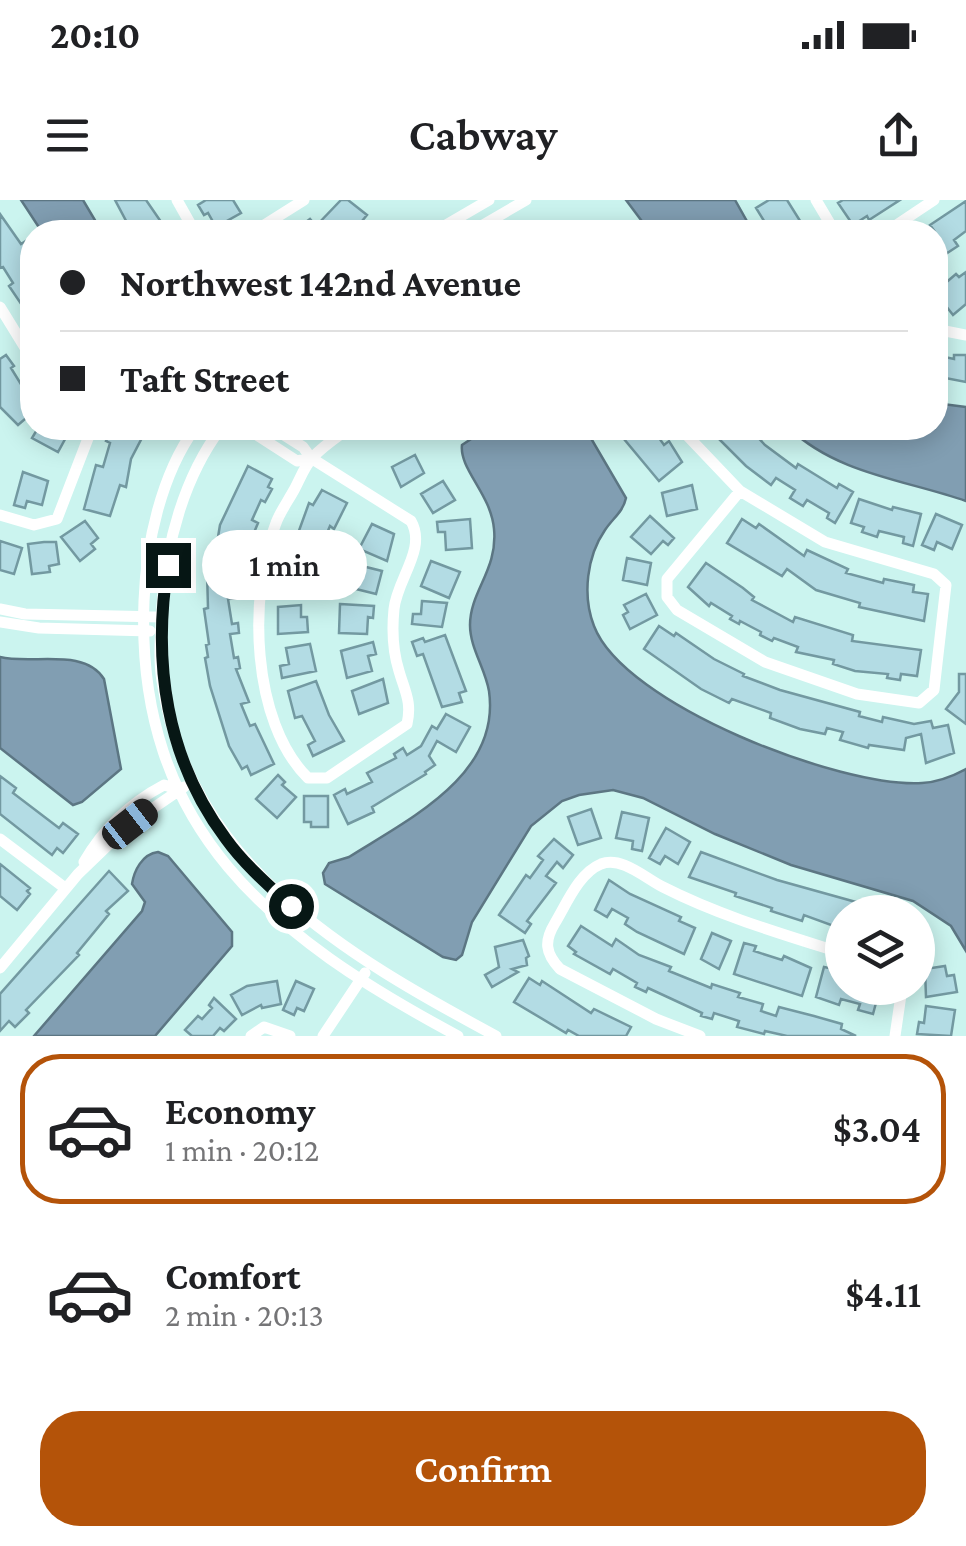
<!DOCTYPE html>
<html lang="en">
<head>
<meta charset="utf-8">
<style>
	body { margin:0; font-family:"Crimson Pro",serif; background:#f6f6f6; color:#202124; height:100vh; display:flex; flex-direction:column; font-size:38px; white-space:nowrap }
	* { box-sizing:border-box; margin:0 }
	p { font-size:32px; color:#757577 }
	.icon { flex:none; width:55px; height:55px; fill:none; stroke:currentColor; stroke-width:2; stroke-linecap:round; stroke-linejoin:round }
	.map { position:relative; height:836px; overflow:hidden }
	.side { display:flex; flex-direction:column; background:#fff; flex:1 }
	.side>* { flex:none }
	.guide { position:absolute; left:20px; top:20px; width:928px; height:220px; border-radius:40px; box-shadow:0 5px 25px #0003; display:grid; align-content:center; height:220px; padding:0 40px; background:#fff }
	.buttons { position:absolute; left:825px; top:695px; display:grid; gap:20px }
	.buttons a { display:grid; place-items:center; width:110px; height:110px; border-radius:50%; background:#fff; box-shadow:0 5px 25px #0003; font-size:50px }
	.end { position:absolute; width:45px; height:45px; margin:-22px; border:12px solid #071715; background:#fff; box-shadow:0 0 0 5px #fff }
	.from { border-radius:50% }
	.bubble { position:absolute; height:70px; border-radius:35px; background:#fff; box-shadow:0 5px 25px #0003; font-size:32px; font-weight:600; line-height:70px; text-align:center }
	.car { position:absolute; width:30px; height:60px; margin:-30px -15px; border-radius:12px; box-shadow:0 0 8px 2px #0007; background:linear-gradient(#222 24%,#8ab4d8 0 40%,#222 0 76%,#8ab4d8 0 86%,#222 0) }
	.guide b { display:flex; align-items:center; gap:35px; height:95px; font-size:38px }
	.guide b+b { border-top:2px solid #e0e0e0 }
	.guide i { width:25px; height:25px; background:#202124 }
	ul { padding:18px 0 0; list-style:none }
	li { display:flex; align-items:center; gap:30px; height:150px; margin:0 20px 15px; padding:0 20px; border:5px solid transparent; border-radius:40px }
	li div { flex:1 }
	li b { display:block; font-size:38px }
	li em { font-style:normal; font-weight:600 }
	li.active { border-color:#b45309 }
	li>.icon { width:90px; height:90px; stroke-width:1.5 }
	.button { display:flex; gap:20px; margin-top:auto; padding:20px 40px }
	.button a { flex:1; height:115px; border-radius:40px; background:#b45309; color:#fff; font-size:40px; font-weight:600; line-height:115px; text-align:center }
	.status { display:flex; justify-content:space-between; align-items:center; height:70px; padding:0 50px; background:#fff; direction:ltr }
	.status svg { height:28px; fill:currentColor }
	header { display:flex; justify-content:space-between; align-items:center; height:130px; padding:0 40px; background:#fff; font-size:45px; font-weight:600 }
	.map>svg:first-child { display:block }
	.water { fill:#819eb2; stroke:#5c7683; stroke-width:2.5 }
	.building { fill:#b3dce4; stroke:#7399a1; stroke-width:2.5 }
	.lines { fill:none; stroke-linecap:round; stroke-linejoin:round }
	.street { stroke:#fff; stroke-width:11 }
	.route { stroke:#071715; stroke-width:12 }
</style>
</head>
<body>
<div class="status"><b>20:10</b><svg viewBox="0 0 49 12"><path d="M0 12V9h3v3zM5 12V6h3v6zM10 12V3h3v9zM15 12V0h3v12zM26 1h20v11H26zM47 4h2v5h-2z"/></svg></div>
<header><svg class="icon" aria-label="menu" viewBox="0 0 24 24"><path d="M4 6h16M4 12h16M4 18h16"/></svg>Cabway<svg class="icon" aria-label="share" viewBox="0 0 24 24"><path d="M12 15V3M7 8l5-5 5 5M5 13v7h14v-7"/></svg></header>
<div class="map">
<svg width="966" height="836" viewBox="0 0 966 836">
	<rect width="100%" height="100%" fill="#cbf4ef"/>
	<path class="water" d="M 21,0 L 83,0 L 102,32 L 42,32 Z
		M 626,0 L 735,0 L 753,32 L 650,32 Z
		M 935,203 L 966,207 L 966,301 C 906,280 837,274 789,228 L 935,228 Z
		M 488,228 L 585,228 L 626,298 C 623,312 613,318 605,330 C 587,356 582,395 594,426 C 624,505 841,588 922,583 C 938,582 953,576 966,569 L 966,751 L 951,726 L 913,701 L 791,665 L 715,634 L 643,598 L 613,590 L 579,595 L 562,601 L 531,626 L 472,722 L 462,755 L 456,760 L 443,757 L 325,684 L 323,673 L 329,663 L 349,657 C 409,619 501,575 489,491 C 485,468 470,448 470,425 C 470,391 498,370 494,329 C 491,294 459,269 462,245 Z
		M 0,457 C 32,465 84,447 104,479 L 121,569 L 82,602 L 73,605 L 0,548 Z
		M 158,652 L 168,656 L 232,732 L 232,746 L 155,836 L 34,836 L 142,711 L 145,702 L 132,684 C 134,671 142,654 158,652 Z"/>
	<path class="building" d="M 115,0 L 146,0 L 168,32 L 132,32 Z
		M 206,0 L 233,0 L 241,13 L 216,27 L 208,13 L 204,15 L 198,5 Z
		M 341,0 L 348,0 L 367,15 L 353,32 L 343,32 L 332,24 L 326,32 L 308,32 L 302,25 L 310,19 L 316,26 Z
		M 769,0 L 787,0 L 807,32 L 771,32 L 756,8 Z
		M 843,0 L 900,0 L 869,20 L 867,16 L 853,25 L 838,3 Z
		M 966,1 L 966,31 L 954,40 L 958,46 L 935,61 L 935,32 L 930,25 Z
		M 0,14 L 21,44 L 32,37 L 32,47 L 24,53 L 32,67 L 32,120 L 9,86 L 13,83 L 3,67 L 0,68 Z
		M 966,72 L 966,104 L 953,115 L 935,92 L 956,74 L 959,77 Z
		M 6,155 L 14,166 L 11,168 L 32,202 L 32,213 L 18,225 L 0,207 L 0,159 Z
		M 935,155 L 954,159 L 954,155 L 966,155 L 966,182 L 935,176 Z
		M 38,228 L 66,228 L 70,230 L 58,252 L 32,238 Z
		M 118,228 L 146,230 L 131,259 L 126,287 L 120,285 L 110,316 L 84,309 L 96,265 L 103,267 L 110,243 L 106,241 L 112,229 L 117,231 Z
		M 627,228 L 652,228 L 664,245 L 669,241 L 682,262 L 659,281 L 619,233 Z
		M 708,228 L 749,228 L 765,245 L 796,268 L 798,264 L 837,288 L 839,284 L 853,292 L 835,323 L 827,318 L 829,313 L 807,300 L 803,306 L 790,298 L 795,290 L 776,278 L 771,285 L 746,266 Z
		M 415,255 L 424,273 L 401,287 L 392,267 Z
		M 248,266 L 272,279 L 268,287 L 272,289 L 265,302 L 261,300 L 252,320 L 258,323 L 253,335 L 250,333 L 245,364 L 215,355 L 220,325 Z
		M 23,272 L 48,281 L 42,305 L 27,301 L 25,308 L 14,305 Z
		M 443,281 L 455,300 L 433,313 L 421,294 Z
		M 692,285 L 697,309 L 667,316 L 662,293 Z
		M 322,290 L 347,303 L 334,329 L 330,326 L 316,359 L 289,347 L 293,338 L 296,339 L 309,303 L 313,305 Z
		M 859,299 L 892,310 L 893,307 L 921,314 L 913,346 L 903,343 L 904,337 L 879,331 L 877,337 L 862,332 L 864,327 L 851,323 Z
		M 936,314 L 962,325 L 952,349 L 937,342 L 934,350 L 922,345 Z
		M 650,316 L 674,338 L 668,345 L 663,341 L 651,354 L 631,337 Z
		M 470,319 L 472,348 L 446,350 L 445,332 L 438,332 L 437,322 Z
		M 742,319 L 756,328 L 759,324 L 804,356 L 807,350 L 848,369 L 846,373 L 883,383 L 884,379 L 914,385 L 913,392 L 928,394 L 924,421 L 859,407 L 860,403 L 816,390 L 787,369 L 782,376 L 727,343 Z
		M 85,321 L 98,338 L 91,344 L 95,349 L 80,361 L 61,337 Z
		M 372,324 L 394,334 L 387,361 L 359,349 Z
		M 0,341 L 22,348 L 14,374 L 0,370 Z
		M 44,342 L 56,342 L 59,364 L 49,366 L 50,372 L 32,374 L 28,344 Z
		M 627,358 L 651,363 L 647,385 L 623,380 Z
		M 431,361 L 460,372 L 449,398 L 421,386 Z
		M 706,363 L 743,388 L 754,397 L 752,400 L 793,422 L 795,417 L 853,435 L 852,441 L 921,450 L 917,476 L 901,474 L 900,480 L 887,478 L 888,474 L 855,471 L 833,464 L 834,460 L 796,452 L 798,447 L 774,438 L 772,441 L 760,435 L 761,432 L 740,421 L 739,424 L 730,419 L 732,416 L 711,403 L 709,406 L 688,387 Z
		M 354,364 L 382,371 L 376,394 L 348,387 L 350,378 L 356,378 L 356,375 L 351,373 Z
		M 286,366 L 313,371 L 308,394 L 282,390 Z
		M 233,370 L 233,389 L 240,389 L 240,398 L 228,399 L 232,424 L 238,423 L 239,433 L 230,434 L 234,458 L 238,457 L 240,468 L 236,469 L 249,502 L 241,504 L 250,526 L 255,524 L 274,564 L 251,575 L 247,566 L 242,569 L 229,546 L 210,486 L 205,458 L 208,457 L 206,445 L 209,444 L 204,409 L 208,408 L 207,371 Z
		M 646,394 L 657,415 L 630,429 L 623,415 L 628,412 L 624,405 Z
		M 422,401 L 447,403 L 442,427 L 412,424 L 413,414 L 421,414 Z
		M 340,404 L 374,406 L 373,418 L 368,417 L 367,434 L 339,433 Z
		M 301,405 L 301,417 L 307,417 L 308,432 L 278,434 L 278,407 Z
		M 659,426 L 674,436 L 676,433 L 714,459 L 744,474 L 743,476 L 780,490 L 860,512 L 859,516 L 882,522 L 883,517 L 914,524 L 931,521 L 933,528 L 948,525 L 954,553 L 926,563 L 921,534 L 906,538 L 904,550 L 869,545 L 868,548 L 840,540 L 843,532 L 827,528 L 825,534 L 800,529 L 770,518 L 771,513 L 732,499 L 729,503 L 701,489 L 644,449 Z
		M 445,435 L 466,491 L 459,493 L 462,502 L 442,507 L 423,454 L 417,456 L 412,442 L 423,438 L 425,442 Z
		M 373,442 L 376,454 L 368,456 L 372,471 L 347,478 L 341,451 Z
		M 310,444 L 316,471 L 282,478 L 280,466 L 289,464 L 286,448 Z
		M 959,474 L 966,474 L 966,524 L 946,509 L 959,492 Z
		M 383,479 L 388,503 L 359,514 L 352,491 Z
		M 316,481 L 329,515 L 344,541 L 313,556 L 308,545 L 315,541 L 302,516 L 295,518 L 288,491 Z
		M 446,514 L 470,527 L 456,552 L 437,541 L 429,556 L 435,565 L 425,572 L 426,574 L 372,607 L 374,612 L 348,624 L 334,595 L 345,589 L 347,594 L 372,582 L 367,573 L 396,558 L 394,554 L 403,548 L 407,555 L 421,546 L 432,526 L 437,529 Z
		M 278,575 L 285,582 L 282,585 L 296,597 L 277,618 L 256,599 Z
		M 0,576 L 16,588 L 13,593 L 59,628 L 63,623 L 78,634 L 63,653 L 57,648 L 52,655 L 0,614 Z
		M 304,596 L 328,596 L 328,627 L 311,627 L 311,622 L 304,622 Z
		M 591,609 L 601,638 L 578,645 L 568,617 Z
		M 622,612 L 649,618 L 642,651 L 632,649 L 633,641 L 616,638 Z
		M 666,628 L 690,642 L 678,664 L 665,656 L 660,664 L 649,658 Z
		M 554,639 L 573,655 L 563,668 L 557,662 L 546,676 L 556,683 L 527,721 L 531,724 L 525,733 L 499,715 L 526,675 L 530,678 L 543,660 L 538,656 Z
		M 701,652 L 777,680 L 863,704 L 879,712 L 842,712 L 842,729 L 804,715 L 802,721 L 771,711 L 772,708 L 735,696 L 736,693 L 689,677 Z
		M 0,664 L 30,688 L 27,691 L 30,694 L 17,710 L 0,696 Z
		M 109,671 L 128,691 L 106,711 L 109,714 L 77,753 L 79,755 L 26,810 L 29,813 L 15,827 L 9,821 L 0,831 L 0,794 Z
		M 609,680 L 630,694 L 681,717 L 679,721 L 695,728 L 684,754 L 637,732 L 625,724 L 628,718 L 612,709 L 607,717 L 595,710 Z
		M 581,726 L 612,746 L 616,739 L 639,755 L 671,767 L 669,771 L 711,788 L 712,784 L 740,793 L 738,797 L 763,804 L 761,811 L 776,816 L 779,807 L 814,816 L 842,824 L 841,829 L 856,836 L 787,836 L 765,831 L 764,834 L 737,827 L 739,821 L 714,813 L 712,819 L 701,816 L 702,813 L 648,788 L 646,792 L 635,787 L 637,783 L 613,769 L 610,774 L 574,754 L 576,752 L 568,746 Z
		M 712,733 L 731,741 L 719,769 L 701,759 Z
		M 523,740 L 529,756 L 526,758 L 527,765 L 512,769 L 518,772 L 492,787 L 485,775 L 499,767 L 495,747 Z
		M 744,743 L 756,746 L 754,751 L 782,760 L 784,756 L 811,768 L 802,796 L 734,774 Z
		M 945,766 L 947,776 L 954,775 L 957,792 L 926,797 L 925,769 Z
		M 824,767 L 834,769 L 833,774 L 842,776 L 842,788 L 880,788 L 873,814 L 858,810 L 860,804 L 841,799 L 839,805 L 816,797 Z
		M 529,778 L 540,785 L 542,781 L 591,813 L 594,809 L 631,827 L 626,836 L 579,836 L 568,830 L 566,833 L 514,802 Z
		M 277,781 L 281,804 L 262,808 L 261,805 L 242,815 L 231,795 L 247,786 Z
		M 296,781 L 314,789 L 304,811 L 297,808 L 294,815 L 283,810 Z
		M 214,798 L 236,819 L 224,831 L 220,828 L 213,836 L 192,836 L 185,830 L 198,816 L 202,819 L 212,808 L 209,805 Z
		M 926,806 L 955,810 L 951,836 L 917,834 L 919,822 L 924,823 Z"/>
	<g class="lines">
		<path class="street" d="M 177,0 L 195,32
			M 816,0 L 835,32
			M 253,32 L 304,0
			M 434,32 L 489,0
			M 471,32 L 526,0
			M 886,32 L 934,0
			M 0,107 L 32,159
			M 935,129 L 966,135
			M 195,228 C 161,275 146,344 144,401 C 135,630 273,737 458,836
			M 221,228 C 184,277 166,344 162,405 C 161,430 158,457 162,481 C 188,664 347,756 496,836
			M 246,228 L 297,261 L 311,258
			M 273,228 L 303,247 L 311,258 L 411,321 C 427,349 397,379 394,409 C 392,429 393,452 399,471 C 405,492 412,502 407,524 L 327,578 L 308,578 C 251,522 248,394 276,323 C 280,312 288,301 294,290 C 300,279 305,265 313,257 C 323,246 337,237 349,228
			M 680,228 L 740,291 L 825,342 L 934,374 L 946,385 L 934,490 L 919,503 L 857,494 L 765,462 L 677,410 L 667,397 L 667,379 L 740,291
			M 0,315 L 34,325 L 57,319 L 92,228
			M 0,409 L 25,414 L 162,417
			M 0,422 L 39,428 L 150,431
			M 0,639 L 65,688
			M 84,662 C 103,629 130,603 164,585 L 178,589
			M 0,768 L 78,674 L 130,624 L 184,587
			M 251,836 L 264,827 L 290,836
			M 323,836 L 365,773
			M 700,836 L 656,819 L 560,769 C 545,753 544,741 555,723 C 567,703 579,673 601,664 C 622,656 645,678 663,687 C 720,716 782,734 842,753
			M 895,836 L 901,795 L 898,788"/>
	</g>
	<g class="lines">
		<path class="route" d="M 168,365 C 152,462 166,559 226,639 C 244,664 268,685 291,706"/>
	</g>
</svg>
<div class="buttons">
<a><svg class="icon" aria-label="layers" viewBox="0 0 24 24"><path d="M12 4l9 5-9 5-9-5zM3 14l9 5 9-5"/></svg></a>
</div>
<i class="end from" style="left:291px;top:706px"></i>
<i class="end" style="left:168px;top:365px"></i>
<div class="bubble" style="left:202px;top:330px;width:165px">1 min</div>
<i class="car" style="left:130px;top:624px;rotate:52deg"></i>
<div class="guide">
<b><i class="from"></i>Northwest 142nd Avenue</b>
<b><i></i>Taft Street</b>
</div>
</div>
<section class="side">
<ul>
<li class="active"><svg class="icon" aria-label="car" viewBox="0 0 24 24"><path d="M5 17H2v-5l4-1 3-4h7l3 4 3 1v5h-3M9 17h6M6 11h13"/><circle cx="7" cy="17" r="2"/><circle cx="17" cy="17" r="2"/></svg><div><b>Economy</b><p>1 min · 20:12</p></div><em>$3.04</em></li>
<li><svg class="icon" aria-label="car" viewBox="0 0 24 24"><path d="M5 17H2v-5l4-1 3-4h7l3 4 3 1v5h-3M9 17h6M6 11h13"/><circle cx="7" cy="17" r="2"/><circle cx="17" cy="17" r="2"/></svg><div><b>Comfort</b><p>2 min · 20:13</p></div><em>$4.11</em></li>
</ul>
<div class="button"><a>Confirm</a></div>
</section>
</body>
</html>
